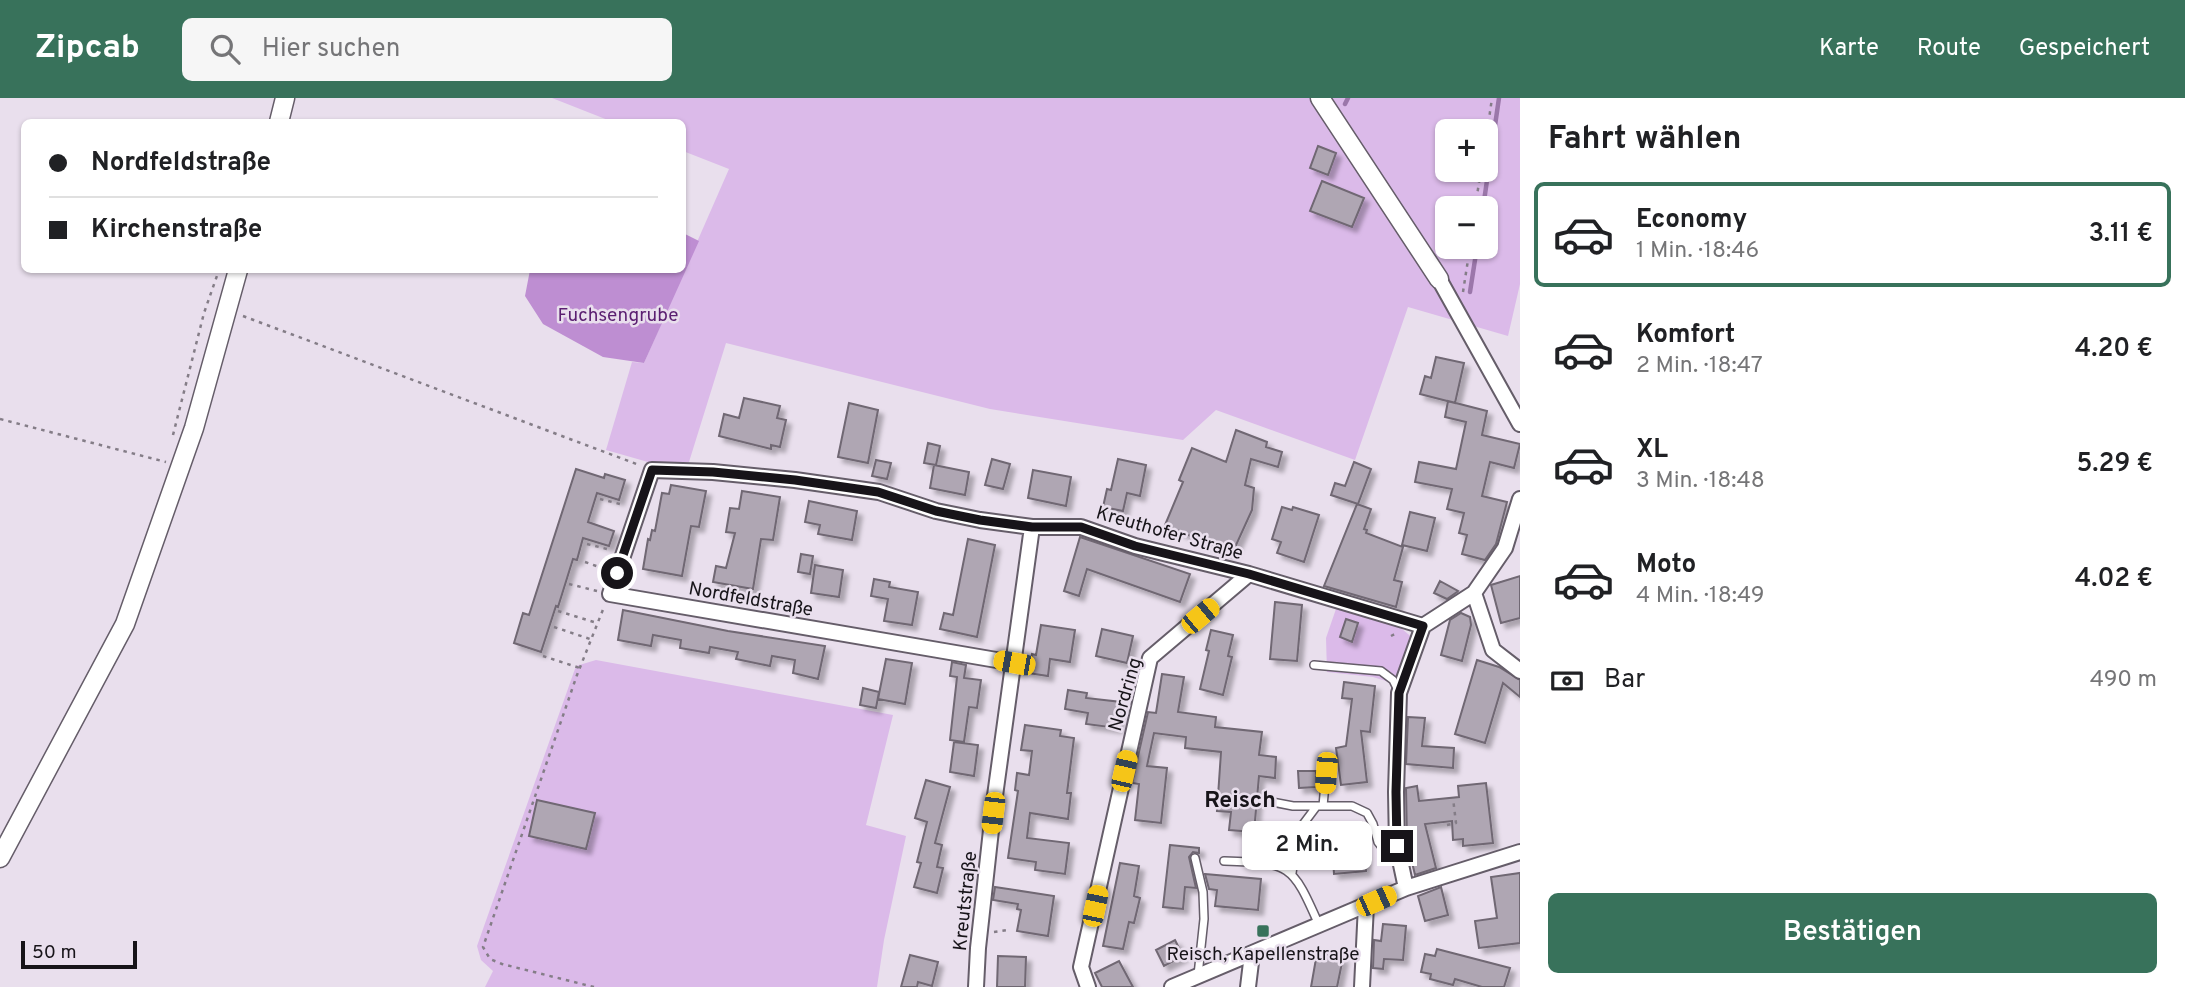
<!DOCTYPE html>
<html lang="de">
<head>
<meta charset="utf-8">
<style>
	body { margin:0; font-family:Overpass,sans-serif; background:#f6f6f6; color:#202124; height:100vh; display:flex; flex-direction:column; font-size:26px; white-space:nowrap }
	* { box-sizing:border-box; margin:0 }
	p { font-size:23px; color:#757577 }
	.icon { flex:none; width:38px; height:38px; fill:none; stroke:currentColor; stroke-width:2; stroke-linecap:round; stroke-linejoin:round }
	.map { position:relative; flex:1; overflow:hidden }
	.sheet { display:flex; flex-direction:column; background:#fff; width:665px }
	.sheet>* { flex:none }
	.banner { position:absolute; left:21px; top:21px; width:665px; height:154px; border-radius:10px; box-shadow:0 2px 5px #0004; display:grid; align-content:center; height:154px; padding:0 28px; background:#fff }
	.controls { position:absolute; left:1435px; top:21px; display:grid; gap:14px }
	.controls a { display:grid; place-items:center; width:63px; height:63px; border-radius:10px; background:#fff; box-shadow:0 2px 5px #0004; font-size:35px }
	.scale { position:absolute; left:21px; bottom:18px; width:116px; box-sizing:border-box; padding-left:7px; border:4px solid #171419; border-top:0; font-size:19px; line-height:24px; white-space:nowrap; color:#171419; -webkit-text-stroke:5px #e9dfed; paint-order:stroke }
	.end { position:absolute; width:32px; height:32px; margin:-16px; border:9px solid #171419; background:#fff; box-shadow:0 0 0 4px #fff }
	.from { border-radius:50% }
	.bubble { position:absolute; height:49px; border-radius:10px; background:#fff; box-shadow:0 2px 5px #0004; font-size:23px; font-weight:600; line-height:49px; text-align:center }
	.car { position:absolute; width:21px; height:42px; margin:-21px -10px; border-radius:9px; box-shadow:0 0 5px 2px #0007; background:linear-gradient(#f5c518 24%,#345 0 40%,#f5c518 0 76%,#345 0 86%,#f5c518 0) }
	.banner b { display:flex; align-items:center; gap:24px; height:66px; font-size:26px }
	.banner b+b { border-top:2px solid #e0e0e0 }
	.banner i { width:18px; height:18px; background:#202124 }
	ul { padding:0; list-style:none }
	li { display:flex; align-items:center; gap:21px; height:105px; margin:0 14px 10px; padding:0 14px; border:4px solid transparent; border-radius:10px }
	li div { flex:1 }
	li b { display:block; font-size:26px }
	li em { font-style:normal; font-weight:600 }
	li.active { border-color:#38725b }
	li>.icon { width:63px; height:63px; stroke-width:1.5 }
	h2 { padding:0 28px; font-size:32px; line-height:84px }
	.pay { display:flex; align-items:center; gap:18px; height:77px; padding:0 28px; font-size:26px }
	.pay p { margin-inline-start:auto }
	.cta { display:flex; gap:14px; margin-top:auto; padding:14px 28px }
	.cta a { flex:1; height:80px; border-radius:10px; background:#38725b; color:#fff; font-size:28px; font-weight:600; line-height:80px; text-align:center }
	header { display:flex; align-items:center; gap:42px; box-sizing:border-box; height:98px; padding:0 35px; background:#38725b; color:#fff }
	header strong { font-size:33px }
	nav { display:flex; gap:38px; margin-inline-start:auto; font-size:24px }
	.search { width:490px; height:63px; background:#f6f6f6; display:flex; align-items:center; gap:18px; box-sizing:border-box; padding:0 24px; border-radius:10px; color:#757577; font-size:26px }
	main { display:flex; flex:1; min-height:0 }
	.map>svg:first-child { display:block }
	.green { fill:#dbbae9; fill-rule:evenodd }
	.forest { fill:#be8ed2 }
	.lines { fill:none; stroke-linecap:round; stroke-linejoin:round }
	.stream { stroke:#9b77aa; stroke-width:4.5 }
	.building { fill:#afa6b3; stroke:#706773; stroke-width:2; filter:url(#shadow) }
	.service-casing { stroke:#655d69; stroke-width:10 }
	.minor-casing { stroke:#655d69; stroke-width:18 }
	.tertiary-casing { stroke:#655d69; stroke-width:21 }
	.path { stroke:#847d87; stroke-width:2.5; stroke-dasharray:3.5 5; stroke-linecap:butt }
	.service { stroke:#fff; stroke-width:7 }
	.minor { stroke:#fff; stroke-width:14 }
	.tertiary { stroke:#fff; stroke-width:18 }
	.route { stroke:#171419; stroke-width:9 }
	.poi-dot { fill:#38725b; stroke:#e9dfed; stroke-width:2.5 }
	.labels { text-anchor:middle; stroke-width:5; stroke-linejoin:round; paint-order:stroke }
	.park-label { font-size:19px; fill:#5b1f71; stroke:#e9dfed }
	.street-label { font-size:19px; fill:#171419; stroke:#e9dfed }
	.poi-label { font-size:19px; fill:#171419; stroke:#e9dfed }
	.quarter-label { font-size:23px; font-weight:bold; fill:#171419; stroke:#e9dfed }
</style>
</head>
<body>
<header>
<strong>Zipcab</strong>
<div class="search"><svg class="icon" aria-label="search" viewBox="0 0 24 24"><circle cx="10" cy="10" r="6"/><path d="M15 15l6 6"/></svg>Hier suchen</div>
<nav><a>Karte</a><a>Route</a><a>Gespeichert</a></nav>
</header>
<main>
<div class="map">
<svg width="1520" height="889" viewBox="0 0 1520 889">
	<defs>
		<filter id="shadow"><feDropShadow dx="5" dy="5" stdDeviation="2" flood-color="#0004"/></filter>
	</defs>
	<rect width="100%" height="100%" fill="#e9dfed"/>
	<path class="green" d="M 552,0 L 1520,0 L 1520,186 L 1508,238 L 1408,209 L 1355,362 L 1216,312 L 1183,342 L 990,311 L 726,245 L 689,364 L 648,364 L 606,352 L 632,264 L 644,265 L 729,71 L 683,53 L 682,24 L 613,24 ZM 1447,33 L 1486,33 L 1486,72 L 1447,72 ZM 1447,110 L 1486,110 L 1486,149 L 1447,149 Z
		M 1337,508 L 1396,526 L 1414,541 L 1400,579 L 1389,584 L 1373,579 L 1327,574 L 1326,540 Z
		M 596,562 L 893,617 L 866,727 L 906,738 L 884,842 L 877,889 L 485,889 L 493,873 L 481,862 L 477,848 L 576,568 Z"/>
	<path class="forest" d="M 683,135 L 699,143 L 644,265 L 603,259 L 543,226 L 525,198 L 530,172 L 682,172 Z"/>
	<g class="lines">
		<path class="stream" d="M 1345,6 L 1348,0
			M 1483,110 L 1499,0
			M 1470,194 L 1477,149"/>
	</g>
	<path class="building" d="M 1318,48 L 1336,55 L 1328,77 L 1310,70 Z
		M 1322,83 L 1364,100 L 1352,129 L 1310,113 Z
		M 1436,259 L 1464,265 L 1455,305 L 1420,296 L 1425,278 L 1431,280 Z
		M 744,300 L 780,308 L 777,320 L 786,322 L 780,349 L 771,347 L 771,351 L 719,338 L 724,316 L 739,320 Z
		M 1448,303 L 1487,313 L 1482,337 L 1520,346 L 1514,370 L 1490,364 L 1482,398 L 1507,404 L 1496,446 L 1485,462 L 1462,456 L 1467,437 L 1459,435 L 1464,415 L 1447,411 L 1452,391 L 1415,384 L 1419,364 L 1456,371 L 1466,324 L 1445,319 Z
		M 849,305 L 878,312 L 868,365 L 838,359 Z
		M 1236,332 L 1267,344 L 1266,349 L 1282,354 L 1278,369 L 1251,361 L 1245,387 L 1254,390 L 1252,412 L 1232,456 L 1165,427 L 1183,384 L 1179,382 L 1192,350 L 1226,364 Z
		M 928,345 L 940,348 L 936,367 L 924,365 Z
		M 992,361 L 1010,366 L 1003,391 L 985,387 Z
		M 1118,361 L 1146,367 L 1140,398 L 1127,395 L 1123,413 L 1103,409 L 1107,391 L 1111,392 Z
		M 876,362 L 891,365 L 887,381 L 872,378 Z
		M 1354,364 L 1371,371 L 1358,406 L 1331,397 L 1335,385 L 1345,388 Z
		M 934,367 L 969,374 L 965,397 L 930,390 Z
		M 576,371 L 604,380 L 605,376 L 625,382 L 619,402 L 597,395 L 588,424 L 614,433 L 609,448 L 583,440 L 577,462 L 573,461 L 558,509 L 556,508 L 541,554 L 514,545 L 523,515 L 529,517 Z
		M 1033,372 L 1071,379 L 1066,408 L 1028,400 Z
		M 671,387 L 706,393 L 699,429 L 691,428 L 682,478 L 643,471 L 648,441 L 650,442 L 652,432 L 655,433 L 662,395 L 669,396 Z
		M 742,393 L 780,399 L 773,442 L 761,441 L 753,491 L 713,484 L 716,468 L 726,470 L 735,435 L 726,434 L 730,410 L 739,411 Z
		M 809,403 L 857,413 L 852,442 L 818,436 L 820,427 L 805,424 Z
		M 1357,406 L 1371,411 L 1364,431 L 1367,432 L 1366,435 L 1403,449 L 1394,482 L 1402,484 L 1396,509 L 1324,488 Z
		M 1282,409 L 1292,412 L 1293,409 L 1319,417 L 1304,464 L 1277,455 L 1281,444 L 1272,441 Z
		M 1410,414 L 1435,420 L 1427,453 L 1402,447 Z
		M 1080,439 L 1190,476 L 1180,504 L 1087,471 L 1079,498 L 1064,493 Z
		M 968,441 L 995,447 L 977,539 L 940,531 L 944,515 L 953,517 Z
		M 801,456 L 813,458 L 810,476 L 798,474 Z
		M 815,467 L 843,472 L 839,499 L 811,495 Z
		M 1520,478 L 1520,520 L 1501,525 L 1491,487 Z
		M 874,481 L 890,484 L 889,489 L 918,494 L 912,527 L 884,523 L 888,501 L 871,498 Z
		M 1440,483 L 1458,493 L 1457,494 L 1447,501 L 1434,495 Z
		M 1275,504 L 1302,507 L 1297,563 L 1270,561 Z
		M 623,512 L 728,533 L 825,548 L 818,581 L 793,575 L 795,562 L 772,558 L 770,568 L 736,561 L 738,554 L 710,549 L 709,555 L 680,550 L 681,542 L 653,537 L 651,548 L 618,542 Z
		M 1461,515 L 1470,519 L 1471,527 L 1462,563 L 1441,557 L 1450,522 Z
		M 1346,521 L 1358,525 L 1352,544 L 1340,539 Z
		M 1041,527 L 1075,532 L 1070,564 L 1050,561 L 1048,578 L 1028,575 L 1032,556 L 1036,557 Z
		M 1102,531 L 1133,538 L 1127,565 L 1096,558 Z
		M 1211,532 L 1233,537 L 1228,558 L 1232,559 L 1223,597 L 1200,591 L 1209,553 L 1206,552 Z
		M 886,561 L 912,565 L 905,606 L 878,601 Z
		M 1477,562 L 1499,569 L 1520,582 L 1520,599 L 1503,585 L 1485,645 L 1455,636 Z
		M 952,564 L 966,567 L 964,580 L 981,582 L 977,610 L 969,609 L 964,644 L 950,642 L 957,579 L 950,578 Z
		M 1162,576 L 1184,579 L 1178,614 L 1216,619 L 1215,629 L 1262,634 L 1259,657 L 1276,659 L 1275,680 L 1259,678 L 1254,734 L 1229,732 L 1231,714 L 1217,713 L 1221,654 L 1185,650 L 1186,639 L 1154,635 L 1147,668 L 1167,670 L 1161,725 L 1135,722 L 1139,686 L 1132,685 L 1148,614 L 1156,615 Z
		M 1344,584 L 1375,588 L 1370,634 L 1361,633 L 1367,684 L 1341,687 L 1336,650 L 1346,648 L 1352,601 L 1342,600 Z
		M 863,590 L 879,594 L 876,610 L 860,607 Z
		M 1068,592 L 1087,595 L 1086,600 L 1121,604 L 1117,630 L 1086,626 L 1088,615 L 1065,611 Z
		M 1408,619 L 1425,620 L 1422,648 L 1454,650 L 1453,670 L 1406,666 Z
		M 1025,627 L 1061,632 L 1060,638 L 1074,640 L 1067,695 L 1071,695 L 1068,721 L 1030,715 L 1027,740 L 1069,745 L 1065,776 L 1035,772 L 1036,764 L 1008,760 L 1018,693 L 1015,692 L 1017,675 L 1029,677 L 1032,653 L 1021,652 Z
		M 954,644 L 978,647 L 974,678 L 950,674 Z
		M 1298,673 L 1316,673 L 1316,689 L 1299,690 Z
		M 926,682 L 950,689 L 935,745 L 942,747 L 937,769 L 943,770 L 937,795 L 914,789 L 921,765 L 917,764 L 927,724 L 915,720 Z
		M 1486,685 L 1493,745 L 1463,748 L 1463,741 L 1453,742 L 1452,723 L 1425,726 L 1436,770 L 1415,777 L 1407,743 L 1406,690 L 1417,688 L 1419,703 L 1459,699 L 1458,688 Z
		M 537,702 L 595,715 L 586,751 L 529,738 Z
		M 1362,724 L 1366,773 L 1334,776 L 1333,761 L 1337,758 L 1338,754 L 1332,749 L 1330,727 Z
		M 1170,747 L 1199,750 L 1199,755 L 1193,754 L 1189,759 L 1196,790 L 1185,789 L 1183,811 L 1163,809 Z
		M 1120,765 L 1139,768 L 1134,798 L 1140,800 L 1134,825 L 1129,824 L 1123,851 L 1103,848 Z
		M 1520,775 L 1520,845 L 1479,850 L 1475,823 L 1497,820 L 1491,779 Z
		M 1205,776 L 1261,781 L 1258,812 L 1215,808 L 1217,792 L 1209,791 Z
		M 995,789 L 1054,798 L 1048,838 L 1017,833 L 1021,812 L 1017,811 L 1018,806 L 993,802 Z
		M 1441,789 L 1448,817 L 1425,823 L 1418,798 Z
		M 1383,826 L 1406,828 L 1403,862 L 1384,861 L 1383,871 L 1373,870 L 1374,842 L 1381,843 Z
		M 1175,842 L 1183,858 L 1164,868 L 1156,852 Z
		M 1437,851 L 1510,870 L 1504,889 L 1482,889 L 1455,881 L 1453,887 L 1430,881 L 1431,876 L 1421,874 L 1425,856 L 1435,858 Z
		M 1317,855 L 1343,860 L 1337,889 L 1311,889 Z
		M 910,857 L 938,864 L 932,888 L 918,884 L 917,889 L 901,889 Z
		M 998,858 L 1026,859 L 1025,889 L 997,889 Z
		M 1119,863 L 1133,889 L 1102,889 L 1095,875 Z"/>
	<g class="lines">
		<defs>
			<path id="service" d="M 1314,567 L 1381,573 L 1393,582 L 1399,594
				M 1262,702 L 1293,708 L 1352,708 L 1367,715 L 1373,726 L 1378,744 L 1385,753 L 1399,762
				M 1323,708 L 1326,675 L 1331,664
				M 1293,758 L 1332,755
				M 1195,760 L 1203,794 L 1204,821 L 1198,877
				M 1224,763 C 1290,765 1292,765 1319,827
				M 1292,775 L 1298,733 L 1316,709"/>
			<path id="minor" d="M 1439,181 L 1520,326
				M 1474,495 L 1493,552 L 1520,573
				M 1014,565 L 610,496 L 652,372 L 713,374 L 795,382 L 879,394 L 936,413 L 980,422 L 1032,429 L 1081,429 L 1135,448 L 1249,476 L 1423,528
				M 1406,790 L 1397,748 L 1396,694 L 1399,595 L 1423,528 L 1474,495 L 1505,450 L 1520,401
				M 976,889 L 978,850 L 994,705 L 1032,429
				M 1088,889 L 1081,869 L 1150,560 L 1249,476
				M 1172,889 L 1406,790 L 1520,754
				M 1248,889 L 1252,856
				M 1362,889 L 1366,807"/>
			<path id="tertiary" d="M 1320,0 L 1439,181
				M 279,24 L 285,0
				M 0,760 L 125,526 L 194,330 L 238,172"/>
		</defs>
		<use href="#service" class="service-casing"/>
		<use href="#minor" class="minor-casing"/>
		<use href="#tertiary" class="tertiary-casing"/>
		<path class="path" d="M 1486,42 L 1492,0
			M 1475,110 L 1481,72
			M 1463,194 L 1470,149
			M 243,218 L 639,367
			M 0,321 L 166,364
			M 173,337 L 204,215 L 219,172
			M 600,401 L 624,407
			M 587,446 L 611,452
			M 585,464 L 605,471
			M 569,486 L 597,493
			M 558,513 L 597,525
			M 554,529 L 590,541
			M 1391,538 L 1397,535
			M 543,558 L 580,570
			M 1447,727 L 1456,725 L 1453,700
			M 994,834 L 1008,832
			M 594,889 L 502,866 L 490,861 L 483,849 L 577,577 L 604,509"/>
		<use href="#service" class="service"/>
		<use href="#minor" class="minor"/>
		<use href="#tertiary" class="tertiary"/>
	</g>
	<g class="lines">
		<path class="route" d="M 617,475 L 652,372 L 713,374 L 795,382 L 878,394 L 936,413 L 980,422 L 1032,429 L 1081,429 L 1135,448 L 1249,476 L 1423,528 L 1399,595 L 1396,694 L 1397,748"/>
	</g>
	<rect class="poi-dot" x="1256" y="826" width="14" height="14" rx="3.5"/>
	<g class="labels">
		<g class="park-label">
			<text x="618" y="223">Fuchsengrube</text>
		</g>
		<g class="street-label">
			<text transform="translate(1170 434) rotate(16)" y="7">Kreuthofer Straße</text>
			<text transform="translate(751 500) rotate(10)" y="7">Nordfeldstraße</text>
			<text transform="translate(1124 596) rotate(-74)" y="7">Nordring</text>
			<text transform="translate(964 803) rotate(-84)" y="7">Kreutstraße</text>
		</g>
		<g class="poi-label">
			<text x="1263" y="862">Reisch, Kapellenstraße</text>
		</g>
		<g class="quarter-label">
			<text x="1240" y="709">Reisch</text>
		</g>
	</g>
</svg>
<div class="controls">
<a>+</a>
<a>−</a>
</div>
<div class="scale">50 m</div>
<i class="end from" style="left:617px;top:475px"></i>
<i class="end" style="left:1397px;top:748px"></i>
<div class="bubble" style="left:1242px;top:723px;width:130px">2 Min.</div>
<i class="car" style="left:1200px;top:518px;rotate:50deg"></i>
<i class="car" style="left:1014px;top:565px;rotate:280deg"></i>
<i class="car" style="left:1124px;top:673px;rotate:13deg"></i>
<i class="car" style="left:1326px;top:675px;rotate:184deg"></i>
<i class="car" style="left:993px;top:715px;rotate:187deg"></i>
<i class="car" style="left:1376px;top:803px;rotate:66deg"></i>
<i class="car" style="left:1095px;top:808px;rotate:12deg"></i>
<div class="banner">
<b><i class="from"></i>Nordfeldstraße</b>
<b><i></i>Kirchenstraße</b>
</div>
</div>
<section class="sheet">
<h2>Fahrt wählen</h2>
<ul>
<li class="active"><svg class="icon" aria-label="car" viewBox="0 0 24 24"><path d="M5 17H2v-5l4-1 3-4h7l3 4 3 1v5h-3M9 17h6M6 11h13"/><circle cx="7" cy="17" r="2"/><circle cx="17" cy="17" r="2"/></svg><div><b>Economy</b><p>1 Min. · 18:46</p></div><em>3.11 €</em></li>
<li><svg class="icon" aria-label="car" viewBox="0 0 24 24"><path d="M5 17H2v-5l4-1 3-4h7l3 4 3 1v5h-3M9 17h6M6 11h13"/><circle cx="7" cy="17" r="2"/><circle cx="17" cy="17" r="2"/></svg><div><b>Komfort</b><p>2 Min. · 18:47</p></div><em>4.20 €</em></li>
<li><svg class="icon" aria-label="car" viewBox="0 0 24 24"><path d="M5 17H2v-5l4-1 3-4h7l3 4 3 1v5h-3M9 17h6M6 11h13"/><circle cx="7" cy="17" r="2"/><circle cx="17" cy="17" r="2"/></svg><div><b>XL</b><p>3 Min. · 18:48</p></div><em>5.29 €</em></li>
<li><svg class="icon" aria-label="car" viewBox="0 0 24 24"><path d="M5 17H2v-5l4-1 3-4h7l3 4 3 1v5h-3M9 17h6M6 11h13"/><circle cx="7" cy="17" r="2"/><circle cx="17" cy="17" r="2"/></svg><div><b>Moto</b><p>4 Min. · 18:49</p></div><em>4.02 €</em></li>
</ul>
<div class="pay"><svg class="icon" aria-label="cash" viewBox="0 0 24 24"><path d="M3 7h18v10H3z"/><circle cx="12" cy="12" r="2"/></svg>Bar<p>490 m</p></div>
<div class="cta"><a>Bestätigen</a></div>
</section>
</main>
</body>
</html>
